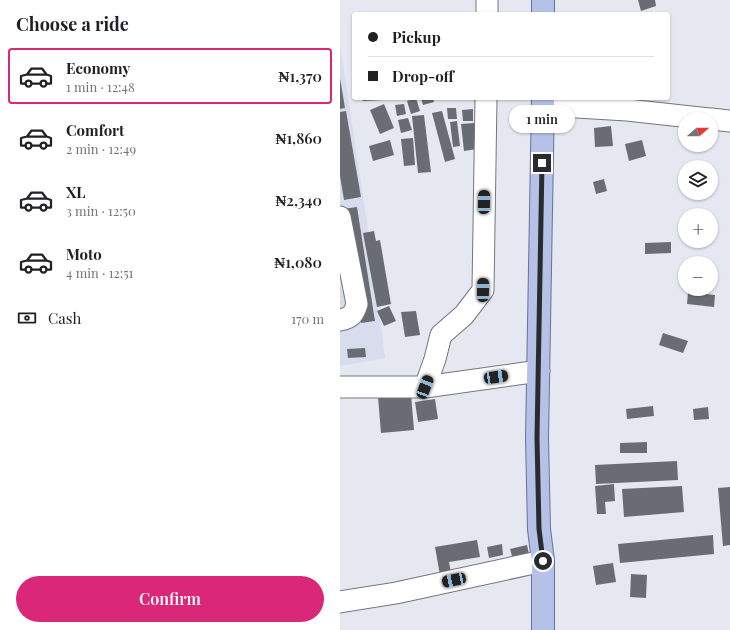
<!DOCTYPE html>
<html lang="en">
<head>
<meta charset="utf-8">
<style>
	body { margin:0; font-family:"Playfair Display",serif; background:#f6f6f6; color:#202124; height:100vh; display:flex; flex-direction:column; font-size:15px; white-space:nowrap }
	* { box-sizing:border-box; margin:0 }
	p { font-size:13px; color:#757577 }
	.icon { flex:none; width:22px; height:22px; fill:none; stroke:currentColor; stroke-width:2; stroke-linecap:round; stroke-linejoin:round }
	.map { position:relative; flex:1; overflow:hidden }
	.drawer { display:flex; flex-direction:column; background:#fff; width:340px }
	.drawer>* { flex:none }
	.banner { position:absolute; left:12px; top:12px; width:318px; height:88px; border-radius:4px; box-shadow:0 1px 3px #0004; display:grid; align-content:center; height:88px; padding:0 16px; background:#fff }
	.needle { width:26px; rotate:70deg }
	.controls { position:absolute; left:338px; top:112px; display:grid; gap:8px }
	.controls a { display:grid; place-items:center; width:40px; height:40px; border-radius:50%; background:#fff; box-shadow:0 1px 3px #0004; font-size:20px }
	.end { position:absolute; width:18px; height:18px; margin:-9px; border:5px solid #2a2b2e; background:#fff; box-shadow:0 0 0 2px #fff }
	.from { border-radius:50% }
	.bubble { position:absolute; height:28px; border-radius:14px; background:#fff; box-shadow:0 1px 3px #0004; font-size:13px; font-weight:600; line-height:28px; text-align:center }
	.car { position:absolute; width:12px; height:24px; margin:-12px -6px; border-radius:5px; box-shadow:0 0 3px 1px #0007; background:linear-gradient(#222 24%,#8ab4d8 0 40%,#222 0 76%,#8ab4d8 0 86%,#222 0) }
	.banner b { display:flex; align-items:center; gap:14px; height:38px; font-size:15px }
	.banner b+b { border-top:1px solid #e0e0e0 }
	.banner i { width:10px; height:10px; background:#202124 }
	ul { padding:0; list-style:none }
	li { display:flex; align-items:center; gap:12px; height:56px; margin:0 8px 6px; padding:0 8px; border:2px solid transparent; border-radius:4px }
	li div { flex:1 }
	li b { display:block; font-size:15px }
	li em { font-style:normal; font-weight:600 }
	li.on { border-color:#db2777 }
	li>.icon { width:36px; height:36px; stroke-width:1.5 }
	h2 { padding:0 16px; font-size:18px; line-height:48px }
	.pay { display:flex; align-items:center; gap:10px; height:44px; padding:0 16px; font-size:15px }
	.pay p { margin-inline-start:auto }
	.button { display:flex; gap:8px; margin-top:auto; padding:8px 16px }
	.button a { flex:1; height:46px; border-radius:24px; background:#db2777; color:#fff; font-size:16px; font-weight:600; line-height:46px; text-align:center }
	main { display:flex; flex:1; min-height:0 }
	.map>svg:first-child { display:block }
	.built { fill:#d8dded }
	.building { fill:#6a6c74 }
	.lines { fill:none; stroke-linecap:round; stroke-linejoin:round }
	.minor-casing { stroke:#73767d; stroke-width:23 }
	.major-casing { stroke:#65729c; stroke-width:24 }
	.minor { stroke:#fff; stroke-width:21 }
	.major { stroke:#b6c1e8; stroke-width:22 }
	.route { stroke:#2a2b2e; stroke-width:5 }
</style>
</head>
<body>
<main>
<section class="drawer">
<h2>Choose a ride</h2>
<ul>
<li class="on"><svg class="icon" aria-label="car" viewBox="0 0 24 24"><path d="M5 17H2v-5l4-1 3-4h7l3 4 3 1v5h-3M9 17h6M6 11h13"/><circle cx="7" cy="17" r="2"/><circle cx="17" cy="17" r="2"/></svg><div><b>Economy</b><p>1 min · 12:48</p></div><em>₦1,370</em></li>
<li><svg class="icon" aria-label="car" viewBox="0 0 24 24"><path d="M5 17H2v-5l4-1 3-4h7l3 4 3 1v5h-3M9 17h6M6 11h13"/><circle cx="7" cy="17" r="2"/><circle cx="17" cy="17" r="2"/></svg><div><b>Comfort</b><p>2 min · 12:49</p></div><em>₦1,860</em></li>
<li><svg class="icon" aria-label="car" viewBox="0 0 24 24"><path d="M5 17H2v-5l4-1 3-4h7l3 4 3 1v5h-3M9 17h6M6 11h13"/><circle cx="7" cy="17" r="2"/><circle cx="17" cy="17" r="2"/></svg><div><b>XL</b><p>3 min · 12:50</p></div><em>₦2,340</em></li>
<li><svg class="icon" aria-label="car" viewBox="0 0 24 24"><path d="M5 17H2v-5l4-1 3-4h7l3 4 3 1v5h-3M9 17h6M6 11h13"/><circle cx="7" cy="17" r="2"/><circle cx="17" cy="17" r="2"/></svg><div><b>Moto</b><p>4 min · 12:51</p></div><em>₦1,080</em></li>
</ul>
<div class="pay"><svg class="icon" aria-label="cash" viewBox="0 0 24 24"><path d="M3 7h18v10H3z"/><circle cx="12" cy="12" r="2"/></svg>Cash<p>170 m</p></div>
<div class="button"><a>Confirm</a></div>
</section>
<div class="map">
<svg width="390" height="630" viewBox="0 0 390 630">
	<rect width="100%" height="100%" fill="#e5e8f0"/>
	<path class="built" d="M 0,44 L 29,236 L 45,358 L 0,366 Z"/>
	<path class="building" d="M 298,0 L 315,0 L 316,6 L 301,11 Z
		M 0,78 L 5,108 L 0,109 Z
		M 22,98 L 43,98 L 43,100 L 23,101 Z
		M 76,98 L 80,111 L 71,114 L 67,101 Z
		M 81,98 L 93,98 L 94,102 L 83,105 Z
		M 44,104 L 54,128 L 40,134 L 30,110 Z
		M 64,104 L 66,114 L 57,116 L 55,105 Z
		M 107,108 L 116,108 L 117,119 L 108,119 Z
		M 133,109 L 133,121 L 123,121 L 122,110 Z
		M 6,111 L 21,197 L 4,200 L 0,176 L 0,112 Z
		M 102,111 L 115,159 L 105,162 L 92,113 Z
		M 84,115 L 91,172 L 78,173 L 72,116 Z
		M 68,118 L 72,130 L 61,133 L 58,120 Z
		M 117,121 L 120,146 L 113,147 L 110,122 Z
		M 134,123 L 137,149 L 124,151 L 121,124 Z
		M 271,126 L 273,146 L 255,147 L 254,128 Z
		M 73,138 L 75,165 L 64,166 L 61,139 Z
		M 50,140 L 54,155 L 33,161 L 29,146 Z
		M 302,140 L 306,156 L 289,161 L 285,144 Z
		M 264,179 L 267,191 L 256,194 L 253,182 Z
		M 17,207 L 35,321 L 21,323 L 3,209 Z
		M 34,231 L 36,241 L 40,240 L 51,304 L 37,307 L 23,233 Z
		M 331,242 L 331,253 L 305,254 L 305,243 Z
		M 348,292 L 375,295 L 374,307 L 347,304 Z
		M 49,306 L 56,321 L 44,326 L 37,311 Z
		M 76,311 L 80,335 L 65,337 L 61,312 Z
		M 323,333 L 348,341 L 343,353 L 319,345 Z
		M 25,348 L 26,357 L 8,358 L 7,349 Z
		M 71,394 L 74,430 L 41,433 L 38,397 Z
		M 95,399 L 98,419 L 78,422 L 75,402 Z
		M 313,406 L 314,416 L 287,419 L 286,409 Z
		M 368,407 L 369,419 L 354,420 L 353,409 Z
		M 307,442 L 307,453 L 280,453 L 280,443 Z
		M 337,461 L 338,480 L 256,484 L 255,465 Z
		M 274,484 L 275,501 L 265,502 L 266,514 L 257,514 L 255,486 Z
		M 342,486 L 344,512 L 284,517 L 282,489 Z
		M 390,487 L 390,545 L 383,546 L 378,488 Z
		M 373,535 L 374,554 L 280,563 L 278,544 Z
		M 137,540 L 140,557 L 109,562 L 111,573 L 100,575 L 95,547 Z
		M 162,544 L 163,555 L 149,558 L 147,547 Z
		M 187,545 L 190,559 L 174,563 L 170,549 Z
		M 273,563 L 276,582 L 256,585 L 253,566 Z
		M 291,574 L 307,575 L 306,598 L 290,597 Z"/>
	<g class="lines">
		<defs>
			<path id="minor" d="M 147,14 L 147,0
				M 203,105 L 287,110 L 369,119
				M 371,119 L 390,121
				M 0,217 L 17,304 C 14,314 11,318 0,320
				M 0,387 L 85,387 L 199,371
				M 85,387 L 95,359 L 101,335 L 124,315 L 143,290 L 146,98
				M 0,602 L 56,593 L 203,561"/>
			<path id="major" d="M 203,0 L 203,14
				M 203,98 L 197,438 L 199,529 L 203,561 L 203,630"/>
		</defs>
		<use href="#minor" class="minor-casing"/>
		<use href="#major" class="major-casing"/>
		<use href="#minor" class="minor"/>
		<use href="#major" class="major"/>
	</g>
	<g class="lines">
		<path class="route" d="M 202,163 L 197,438 L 199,529 L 203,561"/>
	</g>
</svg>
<div class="controls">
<a><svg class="needle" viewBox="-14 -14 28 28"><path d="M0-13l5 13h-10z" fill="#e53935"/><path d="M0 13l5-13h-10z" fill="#757577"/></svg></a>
<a><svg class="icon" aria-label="layers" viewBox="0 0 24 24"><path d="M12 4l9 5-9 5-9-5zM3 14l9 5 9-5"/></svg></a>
<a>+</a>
<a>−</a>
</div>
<i class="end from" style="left:203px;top:561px"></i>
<i class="end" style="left:202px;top:163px"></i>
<div class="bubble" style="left:169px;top:105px;width:66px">1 min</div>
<i class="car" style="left:144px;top:202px;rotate:1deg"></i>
<i class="car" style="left:143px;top:290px;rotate:1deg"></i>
<i class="car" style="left:156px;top:377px;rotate:82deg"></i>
<i class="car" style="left:85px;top:387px;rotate:21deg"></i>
<i class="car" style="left:114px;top:580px;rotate:258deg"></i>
<div class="banner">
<b><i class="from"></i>Pickup</b>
<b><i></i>Drop-off</b>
</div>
</div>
</main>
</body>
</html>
